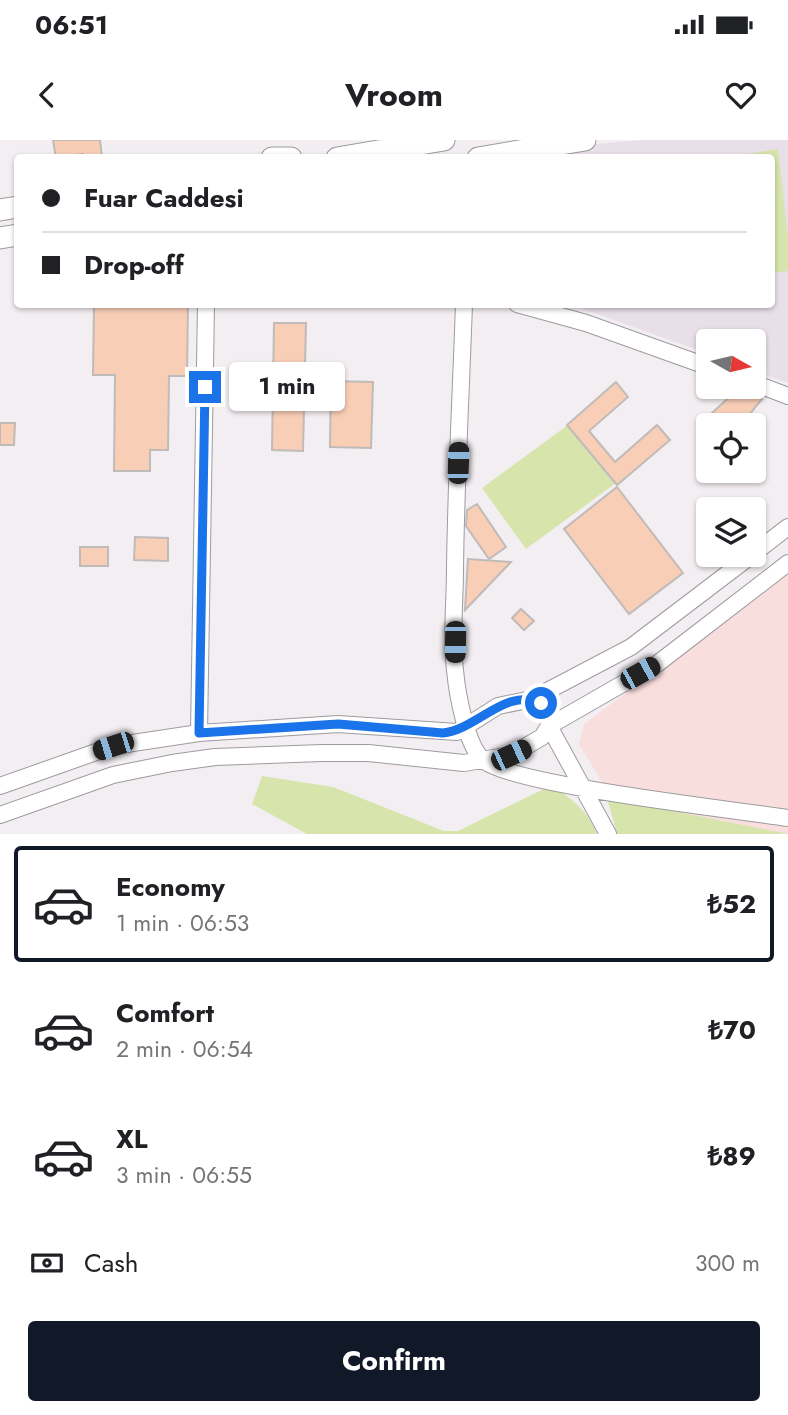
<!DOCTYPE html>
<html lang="en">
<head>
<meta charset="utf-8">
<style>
	body { margin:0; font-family:Jost,sans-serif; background:#f2f2f2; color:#202124; height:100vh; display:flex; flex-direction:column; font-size:26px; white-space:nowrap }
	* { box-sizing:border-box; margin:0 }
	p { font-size:23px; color:#757577 }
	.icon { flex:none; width:38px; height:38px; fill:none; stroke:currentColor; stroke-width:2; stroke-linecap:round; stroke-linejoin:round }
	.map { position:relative; height:694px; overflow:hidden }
	.sheet { display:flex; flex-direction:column; background:#fff; flex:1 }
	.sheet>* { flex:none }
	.hud { position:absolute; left:14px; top:14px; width:761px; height:154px; border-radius:7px; box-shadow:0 2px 5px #0004; display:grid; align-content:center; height:154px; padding:0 28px; background:#fff }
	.needle { width:46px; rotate:98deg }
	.fabs { position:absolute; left:696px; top:189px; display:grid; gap:14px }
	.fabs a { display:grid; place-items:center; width:70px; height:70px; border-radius:7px; background:#fff; box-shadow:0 2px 5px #0004; font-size:35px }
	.end { position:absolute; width:32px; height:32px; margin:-16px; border:9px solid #1a73e8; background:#fff; box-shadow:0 0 0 4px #fff }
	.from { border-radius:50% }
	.bubble { position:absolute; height:49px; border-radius:7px; background:#fff; box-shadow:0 2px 5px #0004; font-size:23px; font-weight:700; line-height:49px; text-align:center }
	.car { position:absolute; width:21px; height:42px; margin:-21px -10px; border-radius:9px; box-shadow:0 0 5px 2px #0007; background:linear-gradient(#222 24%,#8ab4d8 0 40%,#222 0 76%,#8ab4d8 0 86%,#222 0) }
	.hud b { display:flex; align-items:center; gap:24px; height:66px; font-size:26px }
	.hud b+b { border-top:2px solid #e0e0e0 }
	.hud i { width:18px; height:18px; background:#202124 }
	ul { padding:12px 0 0; list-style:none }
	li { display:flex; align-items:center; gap:21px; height:116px; margin:0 14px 10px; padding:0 14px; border:4px solid transparent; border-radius:7px }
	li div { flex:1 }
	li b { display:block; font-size:26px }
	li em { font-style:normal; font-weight:700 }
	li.current { border-color:#111827 }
	li>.icon { width:63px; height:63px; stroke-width:1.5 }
	.pay { display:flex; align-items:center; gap:18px; height:77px; padding:0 28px; font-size:26px }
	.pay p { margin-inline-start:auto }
	.cta { display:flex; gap:14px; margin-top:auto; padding:14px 28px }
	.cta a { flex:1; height:80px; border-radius:7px; background:#111827; color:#fff; font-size:28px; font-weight:700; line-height:80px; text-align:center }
	.status { display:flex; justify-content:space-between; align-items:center; height:49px; padding:0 35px; background:#fff; direction:ltr }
	.status svg { height:19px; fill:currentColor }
	header { display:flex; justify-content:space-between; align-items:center; height:91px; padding:0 28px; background:#fff; font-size:32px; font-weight:700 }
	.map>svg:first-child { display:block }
	.commercial { fill:#f9dede }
	.built { fill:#e9dfe9 }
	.green { fill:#d7e4ac }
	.building { fill:#f9ceb7; stroke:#c0bbb9; stroke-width:2 }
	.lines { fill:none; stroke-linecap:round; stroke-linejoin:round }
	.minor-casing { stroke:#9e9b9e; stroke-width:18 }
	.major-casing { stroke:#9e9b9e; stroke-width:23 }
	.minor { stroke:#fff; stroke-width:16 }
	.major { stroke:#fff; stroke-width:21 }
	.route { stroke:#1a73e8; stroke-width:9 }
</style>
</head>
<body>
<div class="status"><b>06:51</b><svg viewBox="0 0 49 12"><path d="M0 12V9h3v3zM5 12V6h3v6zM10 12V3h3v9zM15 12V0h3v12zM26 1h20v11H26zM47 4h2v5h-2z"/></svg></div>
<header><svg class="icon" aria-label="back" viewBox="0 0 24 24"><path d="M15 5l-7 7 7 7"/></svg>Vroom<svg class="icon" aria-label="heart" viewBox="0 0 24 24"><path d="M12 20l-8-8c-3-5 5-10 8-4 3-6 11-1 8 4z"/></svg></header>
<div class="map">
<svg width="788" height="694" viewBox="0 0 788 694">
	<rect width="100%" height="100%" fill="#f2eef2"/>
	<path class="commercial" d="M 788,433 L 788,694 L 631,691 L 579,604 L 584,584 Z"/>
	<path class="built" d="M 643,0 L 788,0 L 788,243 L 754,231 L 754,201 L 709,201 L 709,214 L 572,165 L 772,164 L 772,18 L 491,18 L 515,11 Z"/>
	<path class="green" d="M 778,9 L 788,98 L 788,131 L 772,133 L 772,18 L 729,17 Z
		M 580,276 L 624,337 L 526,409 L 482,348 Z
		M 262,636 L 333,647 L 444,691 L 458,691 L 550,646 C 572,657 587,671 597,694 L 307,694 L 252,664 Z
		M 607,658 L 788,694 L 617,694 Z"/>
	<path class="building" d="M 53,0 L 100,0 L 102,18 L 83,18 L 83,14 L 56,18 Z
		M 94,164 L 188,164 L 187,236 L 169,236 L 168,310 L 150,310 L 150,331 L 114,331 L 115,235 L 93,235 Z
		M 274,183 L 306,183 L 303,311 L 272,310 Z
		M 331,241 L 373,242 L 371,308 L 330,307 Z
		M 616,242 L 628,257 L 589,291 L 615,322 L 657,285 L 670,300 L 617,345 L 567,285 Z
		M 737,250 L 762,259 L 741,285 L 699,285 Z
		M 0,283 L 15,283 L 14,305 L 0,305 Z
		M 617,347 L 683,433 L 629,474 L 564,389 Z
		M 477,364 L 506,407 L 489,419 L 466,386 L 467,370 Z
		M 135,397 L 168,398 L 168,421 L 134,420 Z
		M 80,407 L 108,407 L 108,426 L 80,426 Z
		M 468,419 L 511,422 L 465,470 Z
		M 521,469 L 534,481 L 524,490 L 512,478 Z"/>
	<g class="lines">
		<defs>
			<path id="minor" d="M 464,164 C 461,253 456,341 455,429 C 455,462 451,497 455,530 C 457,552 466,605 483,620 C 510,645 737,670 788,678
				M 517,164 L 586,183 L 709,227
				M 754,243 L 788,256
				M 754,413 L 788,387
				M 532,559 L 547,569 L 549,586 L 608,694
				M 199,593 L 206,164
				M 0,646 L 113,606 L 199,593 L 338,584 L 457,592 L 498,566 L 532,559 L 631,507 L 752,415
				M 0,675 L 113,635 L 172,623 L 215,617 L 322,613 L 368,613 L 464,623 L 511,615 L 542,597 L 549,586 L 657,524 L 788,423"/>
			<path id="major" d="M 272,18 L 291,18
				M 337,18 L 444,0
				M 478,18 L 585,0
				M 0,70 L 18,67
				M 0,98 L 18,95"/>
		</defs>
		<use href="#minor" class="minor-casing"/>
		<use href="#major" class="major-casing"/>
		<use href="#minor" class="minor"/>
		<use href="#major" class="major"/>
	</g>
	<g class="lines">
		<path class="route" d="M 205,247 L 199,593 L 338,584 L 443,593 C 476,590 506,547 541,563"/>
	</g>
</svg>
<div class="fabs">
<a><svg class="needle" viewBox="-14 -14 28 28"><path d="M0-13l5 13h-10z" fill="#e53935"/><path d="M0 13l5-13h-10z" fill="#757577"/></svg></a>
<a><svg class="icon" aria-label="locate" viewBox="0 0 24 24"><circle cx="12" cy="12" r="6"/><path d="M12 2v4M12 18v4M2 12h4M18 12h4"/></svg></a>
<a><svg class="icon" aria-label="layers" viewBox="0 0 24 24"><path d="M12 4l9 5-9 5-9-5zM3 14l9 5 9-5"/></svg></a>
</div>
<i class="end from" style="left:541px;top:563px"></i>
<i class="end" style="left:205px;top:247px"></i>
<div class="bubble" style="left:229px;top:222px;width:116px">1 min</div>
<i class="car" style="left:458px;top:323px;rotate:2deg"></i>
<i class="car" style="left:455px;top:502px;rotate:181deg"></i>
<i class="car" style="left:640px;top:533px;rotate:61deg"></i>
<i class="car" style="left:113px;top:606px;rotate:252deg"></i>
<i class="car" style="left:511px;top:615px;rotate:65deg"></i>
<div class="hud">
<b><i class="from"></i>Fuar Caddesi</b>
<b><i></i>Drop-off</b>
</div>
</div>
<section class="sheet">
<ul>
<li class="current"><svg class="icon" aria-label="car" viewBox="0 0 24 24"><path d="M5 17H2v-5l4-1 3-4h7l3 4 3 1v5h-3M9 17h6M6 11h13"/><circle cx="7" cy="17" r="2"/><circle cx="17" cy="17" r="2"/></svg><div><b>Economy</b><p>1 min · 06:53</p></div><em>₺52</em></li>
<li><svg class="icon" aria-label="car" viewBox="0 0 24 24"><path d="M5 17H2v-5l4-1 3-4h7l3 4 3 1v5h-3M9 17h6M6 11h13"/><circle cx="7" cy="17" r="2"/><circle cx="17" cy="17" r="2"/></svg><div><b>Comfort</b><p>2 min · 06:54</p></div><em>₺70</em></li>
<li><svg class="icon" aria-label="car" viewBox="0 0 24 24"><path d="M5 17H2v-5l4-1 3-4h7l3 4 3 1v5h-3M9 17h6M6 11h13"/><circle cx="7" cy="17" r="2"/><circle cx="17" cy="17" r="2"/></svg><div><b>XL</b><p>3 min · 06:55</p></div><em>₺89</em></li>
</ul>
<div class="pay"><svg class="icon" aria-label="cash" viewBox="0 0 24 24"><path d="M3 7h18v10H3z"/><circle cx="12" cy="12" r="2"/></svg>Cash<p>300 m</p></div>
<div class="cta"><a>Confirm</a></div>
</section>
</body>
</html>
